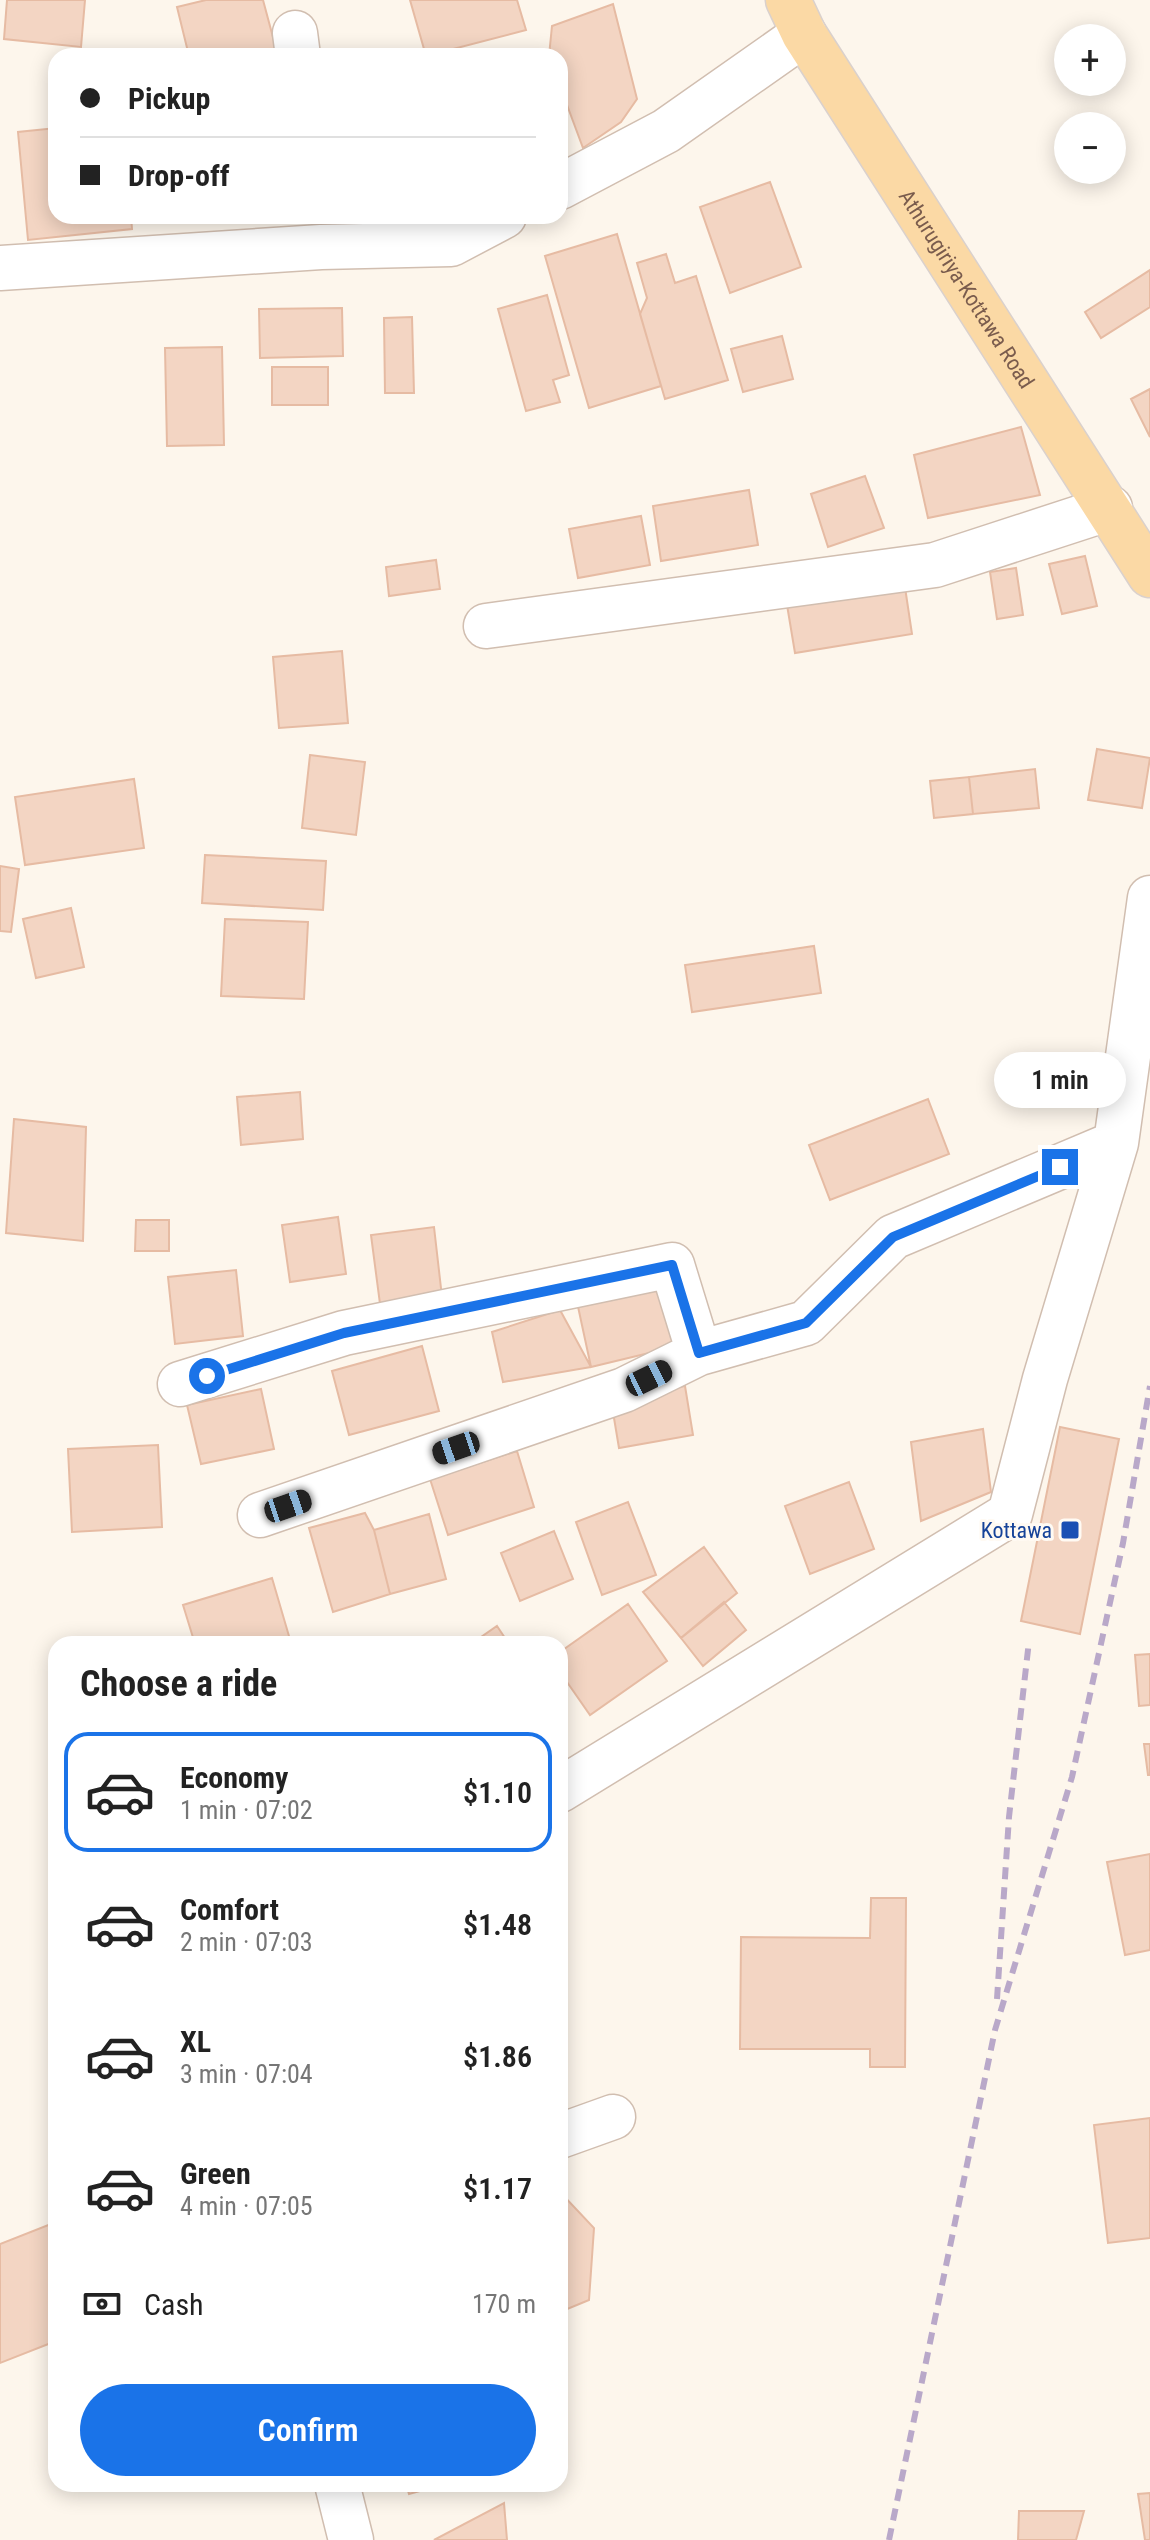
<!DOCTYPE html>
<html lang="en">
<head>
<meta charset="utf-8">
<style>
	body { margin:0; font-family:"Roboto Condensed",sans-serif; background:#f2f2f2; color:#222; height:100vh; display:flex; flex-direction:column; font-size:30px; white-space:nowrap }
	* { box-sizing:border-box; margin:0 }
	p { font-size:26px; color:#767676 }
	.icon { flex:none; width:44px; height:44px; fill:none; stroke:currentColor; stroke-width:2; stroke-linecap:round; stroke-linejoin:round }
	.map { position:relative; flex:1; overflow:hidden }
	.side { position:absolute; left:48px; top:1636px; width:520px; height:856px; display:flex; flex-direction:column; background:#fff; border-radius:24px; box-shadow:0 4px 20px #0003 }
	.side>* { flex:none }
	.hud { position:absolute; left:48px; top:48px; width:520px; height:176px; border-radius:24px; box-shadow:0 4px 20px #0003; display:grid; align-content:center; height:176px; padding:0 32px; background:#fff }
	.controls { position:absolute; left:1054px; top:24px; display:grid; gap:16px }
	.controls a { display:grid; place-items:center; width:72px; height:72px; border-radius:50%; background:#fff; box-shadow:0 4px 20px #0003; font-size:40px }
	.end { position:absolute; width:36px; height:36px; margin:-18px; border:10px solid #1a73e8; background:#fff; box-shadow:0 0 0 4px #fff }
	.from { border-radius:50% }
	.bubble { position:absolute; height:56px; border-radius:28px; background:#fff; box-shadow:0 4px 20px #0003; font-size:26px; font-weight:600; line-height:56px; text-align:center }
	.car { position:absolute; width:24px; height:48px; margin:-24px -12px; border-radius:10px; box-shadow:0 0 6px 2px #0007; background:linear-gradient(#222 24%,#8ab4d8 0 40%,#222 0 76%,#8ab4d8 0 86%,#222 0) }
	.hud b { display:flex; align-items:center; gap:28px; height:76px; font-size:30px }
	.hud b+b { border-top:2px solid #e0e0e0 }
	.hud i { width:20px; height:20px; background:#222 }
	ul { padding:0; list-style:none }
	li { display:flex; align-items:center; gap:24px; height:120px; margin:0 16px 12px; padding:0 16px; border:4px solid transparent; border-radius:24px }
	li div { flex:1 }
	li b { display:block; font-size:30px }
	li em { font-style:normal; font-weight:600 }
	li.selected { border-color:#1a73e8 }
	li>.icon { width:72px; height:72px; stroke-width:1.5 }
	h2 { padding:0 32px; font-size:36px; line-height:96px }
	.pay { display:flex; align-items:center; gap:20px; height:88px; padding:0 32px; font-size:30px }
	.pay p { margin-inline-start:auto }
	.primary-button { display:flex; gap:16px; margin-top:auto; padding:16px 32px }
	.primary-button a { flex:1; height:92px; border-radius:48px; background:#1a73e8; color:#fff; font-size:32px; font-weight:600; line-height:92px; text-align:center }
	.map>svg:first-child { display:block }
	.building { fill:#f3d5c3; stroke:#e6bba3; stroke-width:2 }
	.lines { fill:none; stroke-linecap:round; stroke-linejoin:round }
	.minor-casing { stroke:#d1beb0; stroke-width:47 }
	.major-casing { stroke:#dad1cd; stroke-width:47 }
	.minor { stroke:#fff; stroke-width:44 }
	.major { stroke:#fbd9a5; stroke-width:44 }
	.rail { stroke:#b9a8c9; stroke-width:6; stroke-dasharray:12 8; stroke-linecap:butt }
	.route { stroke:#1a73e8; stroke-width:10 }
	.transit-dot { fill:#1a4fb4; stroke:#fffaf3; stroke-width:3 }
	.labels { text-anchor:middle; stroke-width:6; stroke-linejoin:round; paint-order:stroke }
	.street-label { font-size:22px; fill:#7a5c4d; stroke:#fffaf3 }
	.transit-label { font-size:22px; fill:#164399; stroke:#fffaf3; text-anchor:end }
</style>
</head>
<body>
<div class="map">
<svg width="1150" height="2540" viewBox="0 0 1150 2540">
	<rect width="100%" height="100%" fill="#fdf6ec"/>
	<path class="building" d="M 7,0 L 85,0 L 81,47 L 4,39 Z
		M 206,0 L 263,0 L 278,56 L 189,56 L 177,7 Z
		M 410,0 L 517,0 L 526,30 L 426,56 Z
		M 613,4 L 637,99 L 621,122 L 583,148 L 560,86 L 560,56 L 549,56 L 552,26 Z
		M 56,128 L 56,216 L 131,216 L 132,229 L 28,240 L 18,132 Z
		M 770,182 L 801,267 L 730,293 L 700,207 Z
		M 346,216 L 410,216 L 412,226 L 351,240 Z
		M 617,234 L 661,386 L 589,408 L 545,256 Z
		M 666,254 L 675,283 L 696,276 L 728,380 L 665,399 L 640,314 L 647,298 L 637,263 Z
		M 1150,270 L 1150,307 L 1101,338 L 1085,312 Z
		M 547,295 L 569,375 L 553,380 L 560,402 L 526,411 L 498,309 Z
		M 342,308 L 343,356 L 260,358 L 259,309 Z
		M 412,317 L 414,393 L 385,393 L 384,318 Z
		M 782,336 L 793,379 L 743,392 L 731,349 Z
		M 222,347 L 224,445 L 167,446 L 165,348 Z
		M 272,367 L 328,367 L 328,405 L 272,405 Z
		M 1150,389 L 1150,437 L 1131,399 Z
		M 1021,427 L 1040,495 L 928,518 L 914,455 Z
		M 865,476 L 884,528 L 828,547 L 811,494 Z
		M 749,490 L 758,545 L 661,561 L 653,506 Z
		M 641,516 L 650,565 L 578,578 L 569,529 Z
		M 1085,556 L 1097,606 L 1062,614 L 1049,564 Z
		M 436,560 L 440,589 L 389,596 L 386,567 Z
		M 1016,568 L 1023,615 L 997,619 L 990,572 Z
		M 903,574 L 912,634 L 795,653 L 785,593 Z
		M 342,651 L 348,723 L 279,728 L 273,657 Z
		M 1097,749 L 1150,758 L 1142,808 L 1088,800 Z
		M 310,755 L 365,762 L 356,835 L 302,828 Z
		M 1035,769 L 1039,808 L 973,814 L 969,777 Z
		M 969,777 L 973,814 L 934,818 L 930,781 Z
		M 134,779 L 144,848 L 25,865 L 15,797 Z
		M 205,855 L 326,861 L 323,910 L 202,903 Z
		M 0,866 L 19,869 L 11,932 L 0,931 Z
		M 71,908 L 84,967 L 36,978 L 23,919 Z
		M 225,919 L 308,922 L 304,999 L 221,996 Z
		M 814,946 L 821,993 L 692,1012 L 685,965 Z
		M 300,1092 L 303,1139 L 241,1145 L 237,1097 Z
		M 928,1099 L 949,1154 L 830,1200 L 809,1145 Z
		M 14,1119 L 86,1127 L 83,1241 L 6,1233 Z
		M 338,1217 L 346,1274 L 290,1282 L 282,1225 Z
		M 136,1220 L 169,1220 L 169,1251 L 135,1251 Z
		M 434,1227 L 442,1297 L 380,1304 L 371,1235 Z
		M 236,1270 L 243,1336 L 175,1344 L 168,1277 Z
		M 661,1286 L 674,1347 L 591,1367 L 577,1302 Z
		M 560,1310 L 591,1367 L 503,1382 L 492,1332 Z
		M 422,1346 L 439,1411 L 349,1435 L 332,1371 Z
		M 685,1386 L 693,1435 L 619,1448 L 611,1400 Z
		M 261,1389 L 274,1449 L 201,1464 L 187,1405 Z
		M 1060,1427 L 1119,1439 L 1080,1634 L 1021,1621 Z
		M 983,1429 L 991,1492 L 921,1521 L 911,1442 Z
		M 158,1445 L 162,1527 L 72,1532 L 68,1449 Z
		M 517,1451 L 534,1507 L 448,1535 L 430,1479 Z
		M 849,1482 L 874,1549 L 810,1574 L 785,1506 Z
		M 628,1502 L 656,1575 L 602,1595 L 576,1522 Z
		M 365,1513 L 374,1530 L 390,1594 L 333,1612 L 309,1528 Z
		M 429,1514 L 446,1579 L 390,1594 L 374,1530 Z
		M 554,1531 L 573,1579 L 520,1601 L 501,1553 Z
		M 704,1547 L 737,1593 L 681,1638 L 643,1592 Z
		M 272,1578 L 291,1643 L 195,1644 L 183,1605 Z
		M 724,1602 L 746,1630 L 703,1666 L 681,1638 Z
		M 628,1604 L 667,1661 L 590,1715 L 560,1672 L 560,1652 Z
		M 497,1626 L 509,1644 L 471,1644 Z
		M 1150,1654 L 1150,1705 L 1139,1706 L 1135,1655 Z
		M 1144,1744 L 1150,1744 L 1150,1775 L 1148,1775 Z
		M 1150,1854 L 1150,1950 L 1125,1955 L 1107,1862 Z
		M 871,1898 L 906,1898 L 905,2067 L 870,2067 L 870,2049 L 740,2049 L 741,1937 L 870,1938 Z
		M 1150,2118 L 1150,2238 L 1108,2243 L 1094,2125 Z
		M 560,2192 L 594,2228 L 589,2300 L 560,2312 Z
		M 56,2222 L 56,2341 L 0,2363 L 0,2244 Z
		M 406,2484 L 445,2484 L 409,2494 Z
		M 1150,2493 L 1150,2540 L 1145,2540 L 1138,2494 Z
		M 504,2503 L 507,2540 L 434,2540 Z
		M 1019,2511 L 1084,2511 L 1076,2540 L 1018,2540 Z"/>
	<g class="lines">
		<defs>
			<path id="minor" d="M 295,33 L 298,56
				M 560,187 L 666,131 L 804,34
				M 0,268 L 321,247 L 451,244 L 504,216
				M 486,626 L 935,565 L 1110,508
				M 180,1384 L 344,1333 L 672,1265 L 699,1353 L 806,1323 L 893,1237 L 1116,1143 L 1150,898
				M 260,1515 L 624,1390 L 699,1353
				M 560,1790 L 1010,1514 L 1045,1379 L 1116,1143
				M 560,2136 L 613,2117
				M 337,2484 L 351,2540"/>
			<g id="major">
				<path id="s1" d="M 788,0 L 804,34 L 1150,575"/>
			</g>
		</defs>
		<use href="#minor" class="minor-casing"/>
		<use href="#major" class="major-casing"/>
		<use href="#minor" class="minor"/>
		<use href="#major" class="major"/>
		<path class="rail" d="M 997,1999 L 1009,1817 L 1029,1641
			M 889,2540 L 995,2030 L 1072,1777 L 1123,1543 L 1150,1386"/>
	</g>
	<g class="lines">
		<path class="route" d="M 207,1376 L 344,1333 L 672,1265 L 699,1353 L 806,1323 L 893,1237 L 1060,1167"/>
	</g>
	<rect class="transit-dot" x="1060" y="1520" width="20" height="20" rx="4"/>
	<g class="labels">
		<g class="street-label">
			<text dy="8" stroke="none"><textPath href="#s1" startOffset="340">Athurugiriya-Kottawa Road</textPath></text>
		</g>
		<g class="transit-label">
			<text x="1052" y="1538">Kottawa</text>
		</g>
	</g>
</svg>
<div class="controls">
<a>+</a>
<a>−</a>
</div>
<i class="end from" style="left:207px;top:1376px"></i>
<i class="end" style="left:1060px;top:1167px"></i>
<div class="bubble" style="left:994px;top:1052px;width:132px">1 min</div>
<i class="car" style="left:649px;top:1378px;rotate:64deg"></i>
<i class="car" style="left:456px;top:1448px;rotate:251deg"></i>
<i class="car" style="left:288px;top:1506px;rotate:71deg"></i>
<div class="hud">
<b><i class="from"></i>Pickup</b>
<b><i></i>Drop-off</b>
</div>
<section class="side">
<h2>Choose a ride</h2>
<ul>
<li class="selected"><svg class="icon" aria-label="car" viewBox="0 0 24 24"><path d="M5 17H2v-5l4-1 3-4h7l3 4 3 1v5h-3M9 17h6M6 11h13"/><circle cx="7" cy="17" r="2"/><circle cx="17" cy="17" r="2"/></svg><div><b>Economy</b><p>1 min · 07:02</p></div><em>$1.10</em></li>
<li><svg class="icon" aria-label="car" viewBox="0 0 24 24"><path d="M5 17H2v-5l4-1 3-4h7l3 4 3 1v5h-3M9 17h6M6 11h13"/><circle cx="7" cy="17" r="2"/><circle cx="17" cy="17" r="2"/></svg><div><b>Comfort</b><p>2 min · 07:03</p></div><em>$1.48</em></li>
<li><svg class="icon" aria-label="car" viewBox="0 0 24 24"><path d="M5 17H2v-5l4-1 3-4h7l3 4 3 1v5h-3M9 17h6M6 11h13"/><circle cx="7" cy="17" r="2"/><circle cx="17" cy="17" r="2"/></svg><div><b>XL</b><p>3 min · 07:04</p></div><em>$1.86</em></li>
<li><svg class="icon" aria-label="car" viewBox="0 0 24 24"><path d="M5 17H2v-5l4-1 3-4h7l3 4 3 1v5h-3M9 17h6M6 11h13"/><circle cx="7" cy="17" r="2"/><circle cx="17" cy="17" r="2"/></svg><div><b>Green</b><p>4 min · 07:05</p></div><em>$1.17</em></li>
</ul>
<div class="pay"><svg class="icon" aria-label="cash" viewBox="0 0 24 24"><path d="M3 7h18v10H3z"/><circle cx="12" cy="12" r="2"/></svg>Cash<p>170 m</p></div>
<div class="primary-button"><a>Confirm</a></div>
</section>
</div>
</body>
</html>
